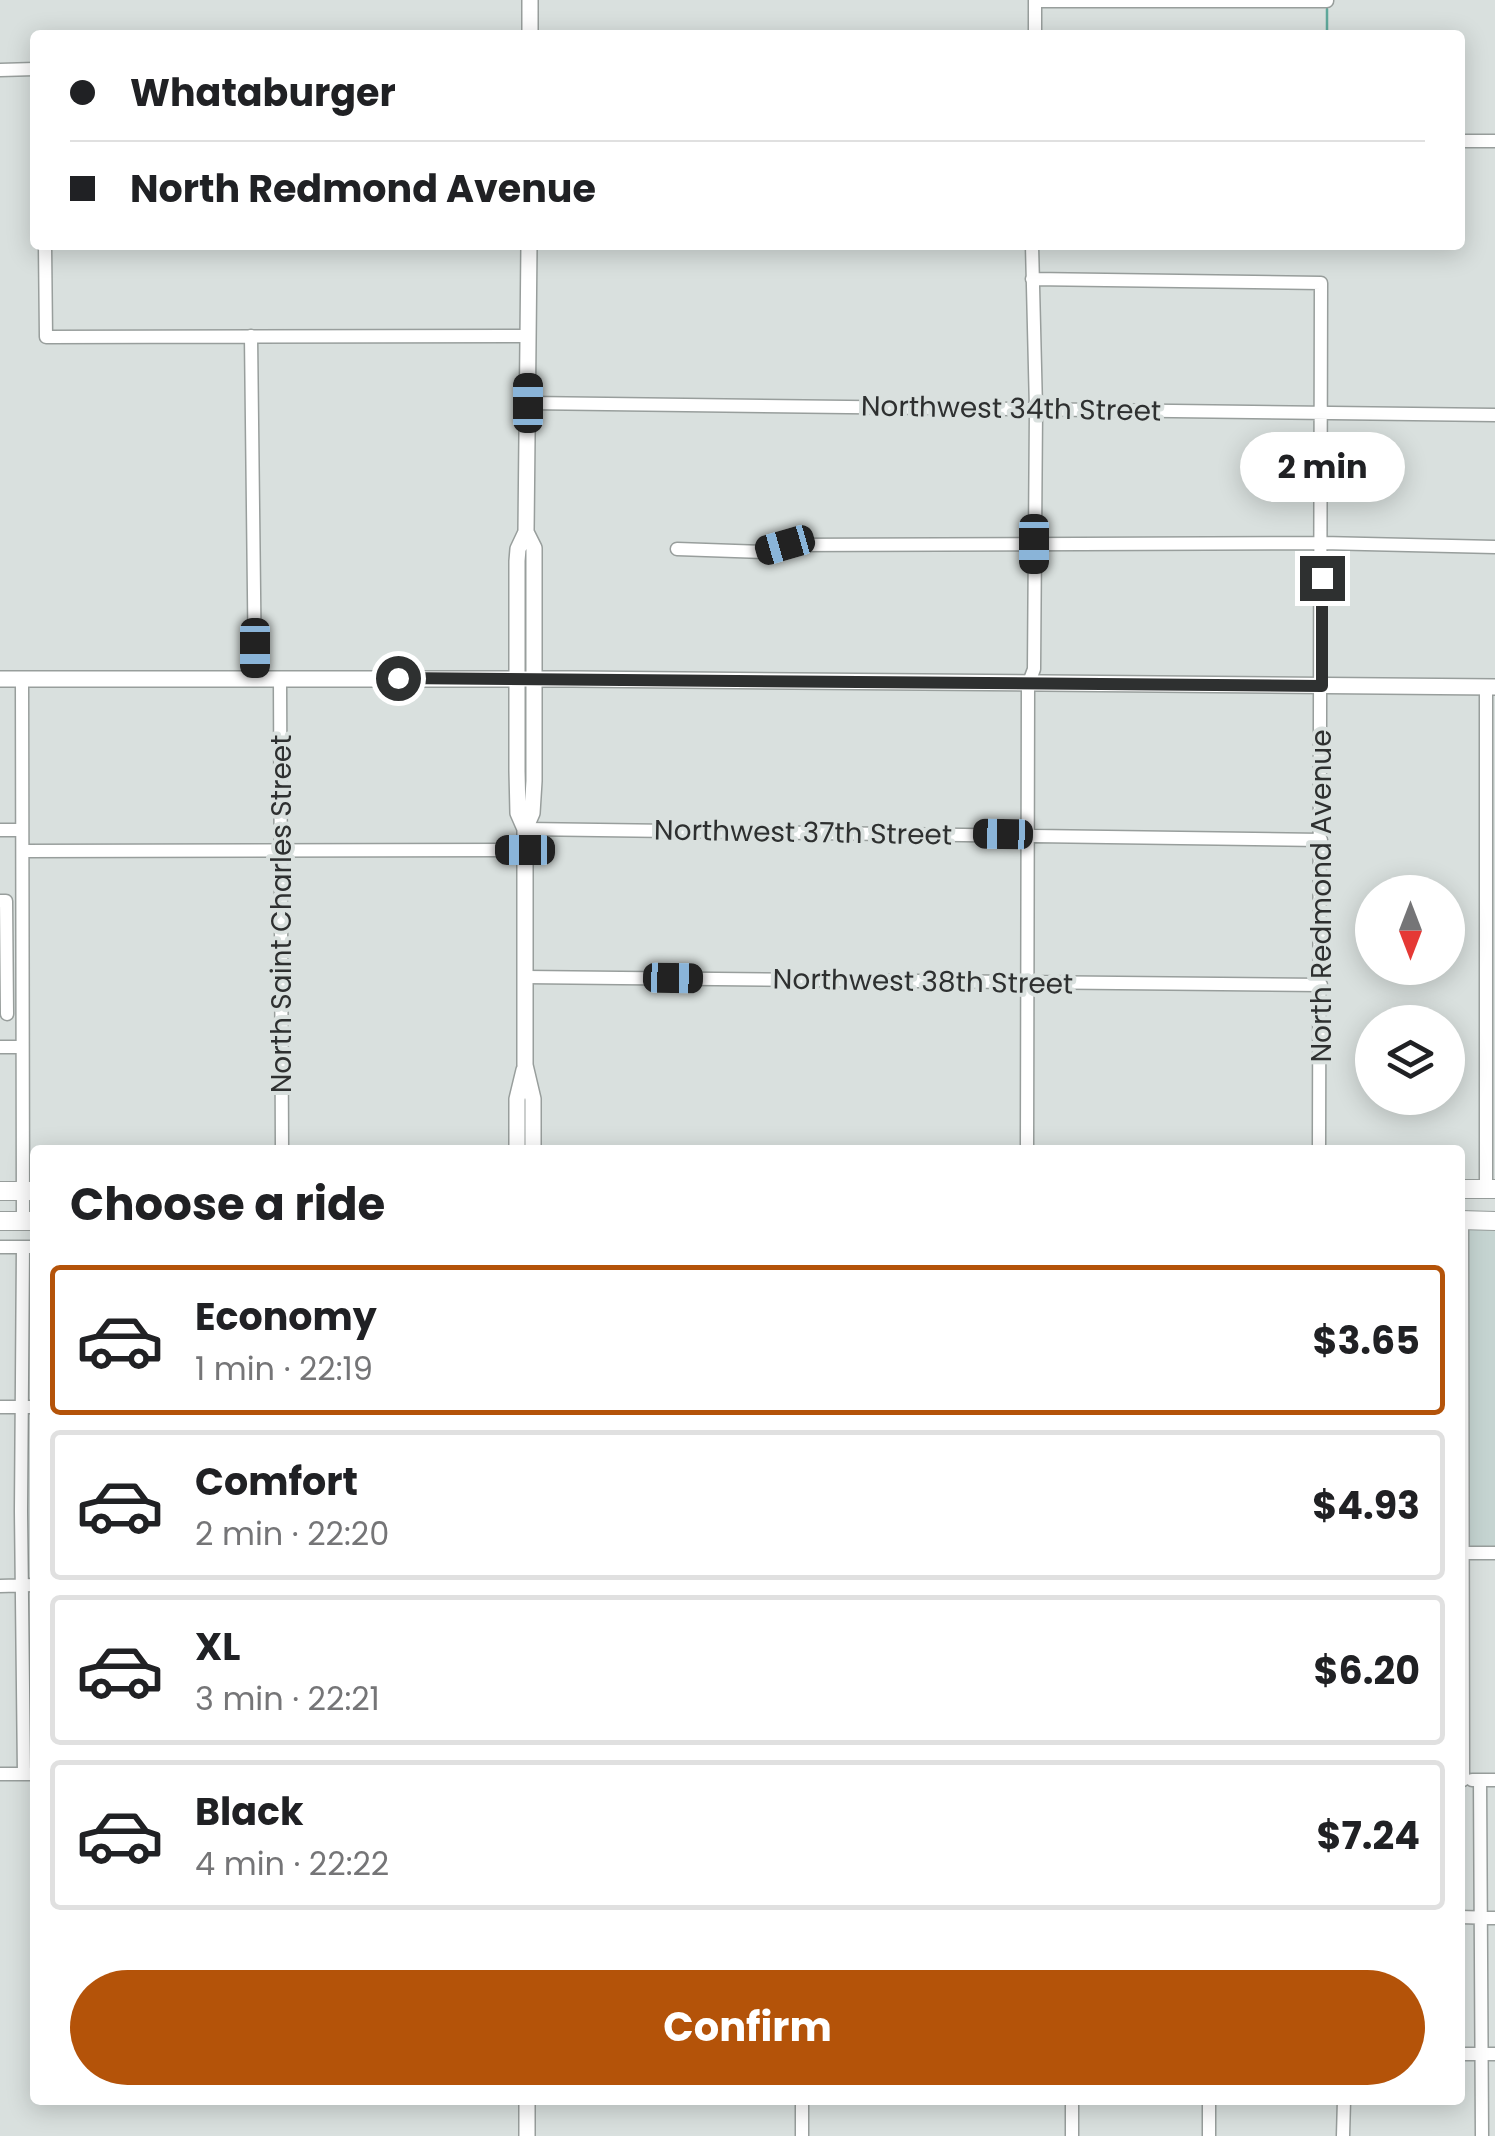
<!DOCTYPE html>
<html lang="en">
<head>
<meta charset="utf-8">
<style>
	body { margin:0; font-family:Poppins,sans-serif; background:#f2f2f2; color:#202124; height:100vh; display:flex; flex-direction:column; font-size:38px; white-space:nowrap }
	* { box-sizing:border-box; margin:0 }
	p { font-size:32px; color:#757577 }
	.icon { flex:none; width:55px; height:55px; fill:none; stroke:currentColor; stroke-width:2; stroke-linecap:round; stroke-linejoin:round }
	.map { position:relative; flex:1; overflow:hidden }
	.side { position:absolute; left:30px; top:1145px; width:1435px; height:960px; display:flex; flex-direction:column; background:#fff; border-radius:10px; box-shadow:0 5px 25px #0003 }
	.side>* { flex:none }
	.guide { position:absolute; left:30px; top:30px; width:1435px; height:220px; border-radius:10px; box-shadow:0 5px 25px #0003; display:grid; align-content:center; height:220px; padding:0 40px; background:#fff }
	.needle { width:65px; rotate:180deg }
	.controls { position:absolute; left:1355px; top:875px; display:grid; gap:20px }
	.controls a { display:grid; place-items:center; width:110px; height:110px; border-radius:50%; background:#fff; box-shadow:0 5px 25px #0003; font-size:50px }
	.end { position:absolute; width:45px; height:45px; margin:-22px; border:12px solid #2e3030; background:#fff; box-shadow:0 0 0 5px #fff }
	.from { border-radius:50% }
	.bubble { position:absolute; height:70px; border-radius:35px; background:#fff; box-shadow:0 5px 25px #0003; font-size:32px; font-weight:700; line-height:70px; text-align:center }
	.car { position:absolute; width:30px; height:60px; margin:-30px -15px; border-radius:12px; box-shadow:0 0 8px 2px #0007; background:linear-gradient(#222 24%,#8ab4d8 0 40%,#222 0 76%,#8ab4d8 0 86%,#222 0) }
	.guide b { display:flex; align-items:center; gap:35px; height:95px; font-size:38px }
	.guide b+b { border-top:2px solid #e0e0e0 }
	.guide i { width:25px; height:25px; background:#202124 }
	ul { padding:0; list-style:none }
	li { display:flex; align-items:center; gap:30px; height:150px; margin:0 20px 15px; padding:0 20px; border:5px solid #e0e0e0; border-radius:10px }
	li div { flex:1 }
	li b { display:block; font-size:38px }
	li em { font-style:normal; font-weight:700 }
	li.selected { border-color:#b45309 }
	li>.icon { width:90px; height:90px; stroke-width:1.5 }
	h2 { padding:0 40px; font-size:45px; line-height:120px }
	.primary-button { display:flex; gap:20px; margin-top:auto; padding:20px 40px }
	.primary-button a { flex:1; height:115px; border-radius:60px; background:#b45309; color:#fff; font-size:40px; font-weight:700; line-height:115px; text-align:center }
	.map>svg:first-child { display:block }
	.built { fill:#c5d4d1 }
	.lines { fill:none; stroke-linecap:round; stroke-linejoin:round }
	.stream { stroke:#5fa99c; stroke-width:2.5 }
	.minor-casing { stroke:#989e9c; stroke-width:15 }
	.major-casing { stroke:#989e9c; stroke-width:18 }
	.highway-casing { stroke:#989e9c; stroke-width:20 }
	.minor { stroke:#fff; stroke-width:12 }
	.major { stroke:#fff; stroke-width:15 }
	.highway { stroke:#fff; stroke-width:18 }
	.route { stroke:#2e3030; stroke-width:12 }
	.labels { text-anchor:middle; stroke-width:8; stroke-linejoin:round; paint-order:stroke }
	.street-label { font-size:28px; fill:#2e3030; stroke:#d9e0de }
</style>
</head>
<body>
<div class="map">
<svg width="1495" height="2136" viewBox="0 0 1495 2136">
	<rect width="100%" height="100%" fill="#d9e0de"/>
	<path class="built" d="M 1460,1230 L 1495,1230 L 1495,1546 L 1460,1547 Z"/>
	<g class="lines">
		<path class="stream" d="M 1327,9 L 1327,35"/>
		<defs>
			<path id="minor" d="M 1035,1 L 1327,1
				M 1035,35 L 1035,0
				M 0,70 L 35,69
				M 1460,141 L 1495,141
				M 45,245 L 46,337 L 528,336
				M 1032,279 L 1321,283 L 1319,1150
				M 251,336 L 255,678
				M 528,403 L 1495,415
				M 677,549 L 764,552 L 785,545 L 1322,543 L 1495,547
				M 280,678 L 282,1150
				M 22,679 L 23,1221
				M 1486,686 L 1486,1189
				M 525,829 L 1321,840
				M 0,830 L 22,830
				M 23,851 L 525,850
				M 0,901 L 6,901 L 7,1014
				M 525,977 L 1321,985
				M 0,1047 L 22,1047
				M 1027,1150 L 1028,685 L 1034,669 L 1036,409 L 1032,245
				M 1462,1220 L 1463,1780
				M 0,1247 L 35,1247
				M 23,1247 L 21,1511 L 24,1774
				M 0,1407 L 35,1407
				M 1460,1553 L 1495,1553
				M 0,1586 L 35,1585
				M 0,1774 L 35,1774
				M 1472,1780 L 1495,1780
				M 1480,1780 L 1482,2136
				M 1460,1917 L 1495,1918
				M 1460,2054 L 1495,2054
				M 802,2100 L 802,2136
				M 1072,2100 L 1072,2136
				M 1209,2100 L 1209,2136
				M 1343,2136 L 1344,2100"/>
			<path id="major" d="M 530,35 L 530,0
				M 526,532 L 518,549 L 517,561 L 517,771 L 518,813 L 525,829 L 525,1065 L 533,1099 L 533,1150
				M 0,679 L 573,679 L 1495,687
				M 525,829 L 532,813 L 534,781 L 534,548 L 526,532 L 529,245
				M 517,1150 L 517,1099 L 524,1070
				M 527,2100 L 527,2136"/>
			<path id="highway" d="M 1460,1189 L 1495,1189
				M 0,1191 L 35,1191
				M 1460,1220 L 1495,1221
				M 0,1221 L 35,1221"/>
		</defs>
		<use href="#minor" class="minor-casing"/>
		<use href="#major" class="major-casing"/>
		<use href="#highway" class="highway-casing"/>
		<use href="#minor" class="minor"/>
		<use href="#major" class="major"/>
		<use href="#highway" class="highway"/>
	</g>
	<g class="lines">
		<path class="route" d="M 398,678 L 1322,686 L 1322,578"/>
	</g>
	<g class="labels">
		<g class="street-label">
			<text transform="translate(1011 408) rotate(1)" y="10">Northwest 34th Street</text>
			<text transform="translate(803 832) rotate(1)" y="10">Northwest 37th Street</text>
			<text transform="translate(1321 896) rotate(-90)" y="10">North Redmond Avenue</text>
			<text transform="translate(281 914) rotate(-90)" y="10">North Saint Charles Street</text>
			<text transform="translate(923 981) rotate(1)" y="10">Northwest 38th Street</text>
		</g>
	</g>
</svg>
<div class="controls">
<a><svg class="needle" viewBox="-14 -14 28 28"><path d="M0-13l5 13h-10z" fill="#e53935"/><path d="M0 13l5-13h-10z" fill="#757577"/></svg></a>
<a><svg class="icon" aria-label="layers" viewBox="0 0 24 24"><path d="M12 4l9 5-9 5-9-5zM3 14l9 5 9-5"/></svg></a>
</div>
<i class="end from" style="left:398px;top:678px"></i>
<i class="end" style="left:1322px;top:578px"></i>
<div class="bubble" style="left:1240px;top:432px;width:165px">2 min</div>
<i class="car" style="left:528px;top:403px;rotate:0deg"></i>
<i class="car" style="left:1034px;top:544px;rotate:180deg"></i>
<i class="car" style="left:785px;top:545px;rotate:254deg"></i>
<i class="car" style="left:255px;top:648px;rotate:180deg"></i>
<i class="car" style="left:1003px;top:834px;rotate:271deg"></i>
<i class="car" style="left:525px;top:850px;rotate:270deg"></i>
<i class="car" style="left:673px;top:978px;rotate:91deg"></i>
<div class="guide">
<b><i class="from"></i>Whataburger</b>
<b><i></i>North Redmond Avenue</b>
</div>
<section class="side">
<h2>Choose a ride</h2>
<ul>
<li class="selected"><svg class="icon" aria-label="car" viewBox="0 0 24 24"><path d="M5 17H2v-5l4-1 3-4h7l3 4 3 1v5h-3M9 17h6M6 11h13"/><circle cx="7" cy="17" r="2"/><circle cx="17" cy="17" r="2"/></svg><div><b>Economy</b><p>1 min · 22:19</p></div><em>$3.65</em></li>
<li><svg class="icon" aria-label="car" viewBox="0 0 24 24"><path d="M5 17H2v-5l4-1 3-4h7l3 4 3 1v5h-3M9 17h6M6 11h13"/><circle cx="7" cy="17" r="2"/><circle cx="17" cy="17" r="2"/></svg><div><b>Comfort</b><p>2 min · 22:20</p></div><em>$4.93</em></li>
<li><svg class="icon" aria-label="car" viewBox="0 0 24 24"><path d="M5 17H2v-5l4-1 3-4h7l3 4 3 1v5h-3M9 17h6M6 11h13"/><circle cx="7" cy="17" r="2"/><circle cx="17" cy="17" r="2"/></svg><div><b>XL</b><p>3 min · 22:21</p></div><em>$6.20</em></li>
<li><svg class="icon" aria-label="car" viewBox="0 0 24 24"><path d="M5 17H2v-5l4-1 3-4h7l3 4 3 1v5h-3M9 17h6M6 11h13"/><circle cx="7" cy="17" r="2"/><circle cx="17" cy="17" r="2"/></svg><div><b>Black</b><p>4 min · 22:22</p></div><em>$7.24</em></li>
</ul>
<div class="primary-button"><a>Confirm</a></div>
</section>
</div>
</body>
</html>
